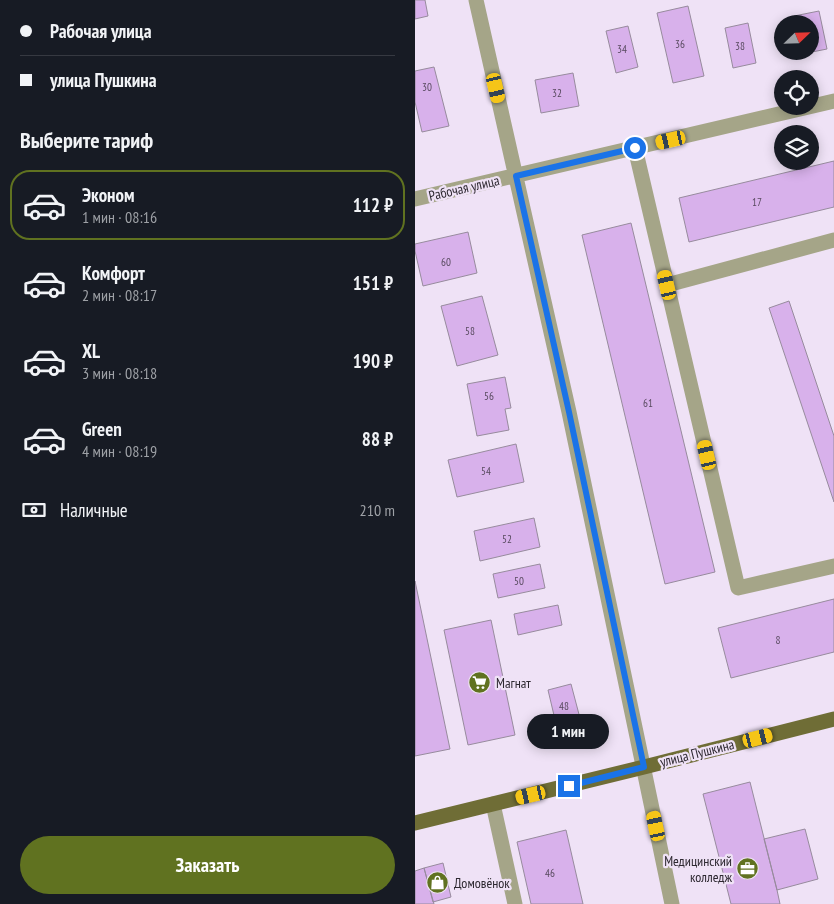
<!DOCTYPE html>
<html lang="ru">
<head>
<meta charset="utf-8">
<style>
	body { margin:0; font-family:"PT Sans Narrow",sans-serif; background:#242831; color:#f1f3f6; height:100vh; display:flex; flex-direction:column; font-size:19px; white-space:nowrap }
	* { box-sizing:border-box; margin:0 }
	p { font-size:16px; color:#9ea1a6 }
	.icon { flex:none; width:28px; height:28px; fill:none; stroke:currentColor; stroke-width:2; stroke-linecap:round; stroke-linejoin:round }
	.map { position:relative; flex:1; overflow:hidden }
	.details { display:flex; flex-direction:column; background:#171b24; width:415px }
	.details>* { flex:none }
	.hud { display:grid; align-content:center; height:110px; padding:0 20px; background:#171b24 }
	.needle { width:32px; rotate:67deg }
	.fabs { position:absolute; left:359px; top:15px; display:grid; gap:10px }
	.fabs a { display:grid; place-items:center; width:45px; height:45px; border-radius:50%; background:#171b24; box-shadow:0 2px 12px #0003; font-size:25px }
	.end { position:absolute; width:22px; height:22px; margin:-11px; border:6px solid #1a73e8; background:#fff; box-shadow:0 0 0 2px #fff }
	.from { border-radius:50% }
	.bubble { position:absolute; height:35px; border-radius:18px; background:#171b24; box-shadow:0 2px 12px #0003; font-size:16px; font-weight:600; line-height:35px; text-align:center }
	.car { position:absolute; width:15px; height:30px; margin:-15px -8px; border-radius:6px; box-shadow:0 0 4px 1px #0007; background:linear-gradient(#f5c518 24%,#345 0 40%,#f5c518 0 76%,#345 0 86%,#f5c518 0) }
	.hud b { display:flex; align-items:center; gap:18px; height:48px; font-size:19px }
	.hud b+b { border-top:1px solid #363941 }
	.hud i { width:12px; height:12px; background:#f1f3f6 }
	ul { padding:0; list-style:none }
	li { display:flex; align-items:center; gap:15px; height:70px; margin:0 10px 8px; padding:0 10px; border:2px solid transparent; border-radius:20px }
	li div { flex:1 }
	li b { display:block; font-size:19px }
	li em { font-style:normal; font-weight:600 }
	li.on { border-color:#607220 }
	li>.icon { width:45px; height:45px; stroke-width:1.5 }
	h2 { padding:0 20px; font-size:22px; line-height:60px }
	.pay { display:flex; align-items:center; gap:12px; height:55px; padding:0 20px; font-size:19px }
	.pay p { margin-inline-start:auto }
	.cta { display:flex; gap:10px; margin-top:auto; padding:10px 20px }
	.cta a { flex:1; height:58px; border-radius:30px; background:#607220; color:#fff; font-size:20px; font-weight:600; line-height:58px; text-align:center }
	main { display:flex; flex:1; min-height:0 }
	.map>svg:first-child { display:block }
	.building { fill:#d8b1eb; stroke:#978b9d }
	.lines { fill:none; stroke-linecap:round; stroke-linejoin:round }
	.minor { stroke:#a5a588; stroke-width:15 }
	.major { stroke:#6f6d36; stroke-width:15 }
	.route { stroke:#1a73e8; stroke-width:6 }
	.labels { text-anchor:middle; stroke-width:4.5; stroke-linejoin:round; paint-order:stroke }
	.number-label { font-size:11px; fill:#584a5f }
	.street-label { font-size:14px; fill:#2d2830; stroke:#efe2f6 }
	.poi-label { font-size:14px; fill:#2d2830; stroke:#efe2f6; text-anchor:start }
</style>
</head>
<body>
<main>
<section class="details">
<div class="hud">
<b><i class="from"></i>Рабочая улица</b>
<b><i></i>улица Пушкина</b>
</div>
<h2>Выберите тариф</h2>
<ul>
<li class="on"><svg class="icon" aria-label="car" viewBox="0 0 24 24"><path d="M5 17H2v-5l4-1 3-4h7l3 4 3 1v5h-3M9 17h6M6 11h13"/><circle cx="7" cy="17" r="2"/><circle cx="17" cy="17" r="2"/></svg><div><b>Эконом</b><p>1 мин · 08:16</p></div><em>112 ₽</em></li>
<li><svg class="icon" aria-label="car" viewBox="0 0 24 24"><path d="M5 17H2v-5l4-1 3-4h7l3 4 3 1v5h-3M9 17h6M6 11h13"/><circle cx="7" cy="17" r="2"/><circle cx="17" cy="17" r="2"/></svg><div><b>Комфорт</b><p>2 мин · 08:17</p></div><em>151 ₽</em></li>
<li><svg class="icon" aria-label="car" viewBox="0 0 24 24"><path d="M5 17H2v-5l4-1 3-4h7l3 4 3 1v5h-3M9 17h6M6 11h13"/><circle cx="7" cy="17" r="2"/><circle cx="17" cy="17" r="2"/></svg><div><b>XL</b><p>3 мин · 08:18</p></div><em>190 ₽</em></li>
<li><svg class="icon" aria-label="car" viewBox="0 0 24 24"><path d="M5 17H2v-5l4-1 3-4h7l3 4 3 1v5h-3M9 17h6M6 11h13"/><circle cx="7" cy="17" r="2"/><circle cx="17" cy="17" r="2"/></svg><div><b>Green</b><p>4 мин · 08:19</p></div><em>88 ₽</em></li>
</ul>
<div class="pay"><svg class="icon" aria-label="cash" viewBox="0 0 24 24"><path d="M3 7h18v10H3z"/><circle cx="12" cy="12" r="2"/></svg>Наличные<p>210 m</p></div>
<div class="cta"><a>Заказать</a></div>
</section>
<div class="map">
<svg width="419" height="904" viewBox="0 0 419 904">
	<rect width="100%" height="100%" fill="#efe2f6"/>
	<path class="building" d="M 0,0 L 10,0 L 13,16 L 0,19 Z
		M 273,6 L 289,76 L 258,83 L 242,13 Z
		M 404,11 L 412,49 L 387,54 L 386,51 L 395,51 L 395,24 L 380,24 L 379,16 Z
		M 333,23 L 341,63 L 318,68 L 310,28 Z
		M 213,26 L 223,67 L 201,73 L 191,31 Z
		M 19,67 L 34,126 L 7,132 L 0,102 L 0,71 Z
		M 158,73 L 164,106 L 126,113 L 120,80 Z
		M 419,161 L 419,207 L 274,242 L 264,198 Z
		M 216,223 L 300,572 L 250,584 L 167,235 Z
		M 53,232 L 62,273 L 8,286 L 0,251 L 0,244 Z
		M 67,296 L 83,355 L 42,366 L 26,306 Z
		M 374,301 L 419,436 L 419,502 L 354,308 Z
		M 90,377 L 96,408 L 90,409 L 94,430 L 62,436 L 52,384 Z
		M 101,444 L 109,482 L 42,497 L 33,460 Z
		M 119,518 L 125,547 L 65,561 L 59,531 Z
		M 125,564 L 130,588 L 83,598 L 78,574 Z
		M 0,581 L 35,749 L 0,756 Z
		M 419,599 L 419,652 L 316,678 L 303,628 Z
		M 143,605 L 147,625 L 103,635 L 99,614 Z
		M 76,620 L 100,735 L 53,745 L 29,630 Z
		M 156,684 L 166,722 L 142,728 L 133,690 Z
		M 335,782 L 362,890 L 365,904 L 316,904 L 288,794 Z
		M 390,829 L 403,879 L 362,890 L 349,839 Z
		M 151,830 L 168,904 L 116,904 L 102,842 Z
		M 28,863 L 36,897 L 18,902 L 9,868 Z
		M 9,868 L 19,904 L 0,904 L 0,871 Z"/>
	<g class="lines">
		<path class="minor" d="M 61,0 L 154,412 L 257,904
			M 220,148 L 323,588 L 419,566
			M 0,199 L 419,101
			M 252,285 L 419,240
			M 78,804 L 100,904"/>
		<path class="major" d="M 0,823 L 229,767 L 419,719"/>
	</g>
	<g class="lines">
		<path class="route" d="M 154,786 L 229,767 L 154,412 L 101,176 L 220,148"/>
	</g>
	<defs>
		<symbol id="supermarket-disc" viewBox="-11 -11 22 22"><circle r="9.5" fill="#607220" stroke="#efe2f6"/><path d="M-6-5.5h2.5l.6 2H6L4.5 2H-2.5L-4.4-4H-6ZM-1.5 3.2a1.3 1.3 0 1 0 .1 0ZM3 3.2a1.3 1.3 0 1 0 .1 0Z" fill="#fff"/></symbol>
		<symbol id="office-disc" viewBox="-11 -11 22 22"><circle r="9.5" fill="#607220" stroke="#efe2f6"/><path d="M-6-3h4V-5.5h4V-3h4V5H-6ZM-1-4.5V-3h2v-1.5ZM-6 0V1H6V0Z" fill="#fff"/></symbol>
		<symbol id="shop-disc" viewBox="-11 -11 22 22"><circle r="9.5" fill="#607220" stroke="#efe2f6"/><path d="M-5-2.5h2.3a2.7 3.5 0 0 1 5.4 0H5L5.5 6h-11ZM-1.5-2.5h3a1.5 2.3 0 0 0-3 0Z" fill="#fff"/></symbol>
	</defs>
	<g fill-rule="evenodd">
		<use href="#supermarket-disc" x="52" y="670" width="25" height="25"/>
		<use href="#office-disc" x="320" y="856" width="25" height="25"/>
		<use href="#shop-disc" x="10" y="870" width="25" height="25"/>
	</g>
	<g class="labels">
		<g class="number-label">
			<text x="265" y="48">36</text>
			<text x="325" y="50">38</text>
			<text x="207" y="53">34</text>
			<text x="12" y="91">30</text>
			<text x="142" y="97">32</text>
			<text x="342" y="206">17</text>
			<text x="31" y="266">60</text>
			<text x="55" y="335">58</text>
			<text x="74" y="400">56</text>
			<text x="233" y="407">61</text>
			<text x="71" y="475">54</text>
			<text x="92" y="543">52</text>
			<text x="104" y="585">50</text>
			<text x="363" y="644">8</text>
			<text x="149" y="710">48</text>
			<text x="135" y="877">46</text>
		</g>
		<g class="street-label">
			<text transform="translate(49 188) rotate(-13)" y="5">Рабочая улица</text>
			<text transform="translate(282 753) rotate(-14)" y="5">улица Пушкина</text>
		</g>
		<g class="poi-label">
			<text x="81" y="688">Магнат</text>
			<text x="317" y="866" text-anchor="end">Медицинский<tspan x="317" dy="16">колледж</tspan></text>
			<text x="39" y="888">Домовёнок</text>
		</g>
	</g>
</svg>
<div class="fabs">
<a><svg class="needle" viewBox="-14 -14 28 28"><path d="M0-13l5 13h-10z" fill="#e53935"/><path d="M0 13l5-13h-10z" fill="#9ea1a6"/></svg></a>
<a><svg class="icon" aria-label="locate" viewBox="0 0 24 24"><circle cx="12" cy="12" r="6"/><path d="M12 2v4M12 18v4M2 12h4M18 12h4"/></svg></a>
<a><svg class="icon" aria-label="layers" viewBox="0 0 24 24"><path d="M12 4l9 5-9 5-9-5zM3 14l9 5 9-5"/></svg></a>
</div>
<i class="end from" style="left:220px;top:148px"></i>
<i class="end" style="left:154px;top:786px"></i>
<div class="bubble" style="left:112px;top:714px;width:82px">1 мин</div>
<i class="car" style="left:81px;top:88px;rotate:167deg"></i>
<i class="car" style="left:256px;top:140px;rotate:257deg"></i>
<i class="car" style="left:252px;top:285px;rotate:347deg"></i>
<i class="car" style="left:292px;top:455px;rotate:347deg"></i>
<i class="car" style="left:343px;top:738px;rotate:76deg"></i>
<i class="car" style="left:116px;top:795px;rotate:257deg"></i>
<i class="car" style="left:241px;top:826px;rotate:348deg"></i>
</div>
</main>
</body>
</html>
